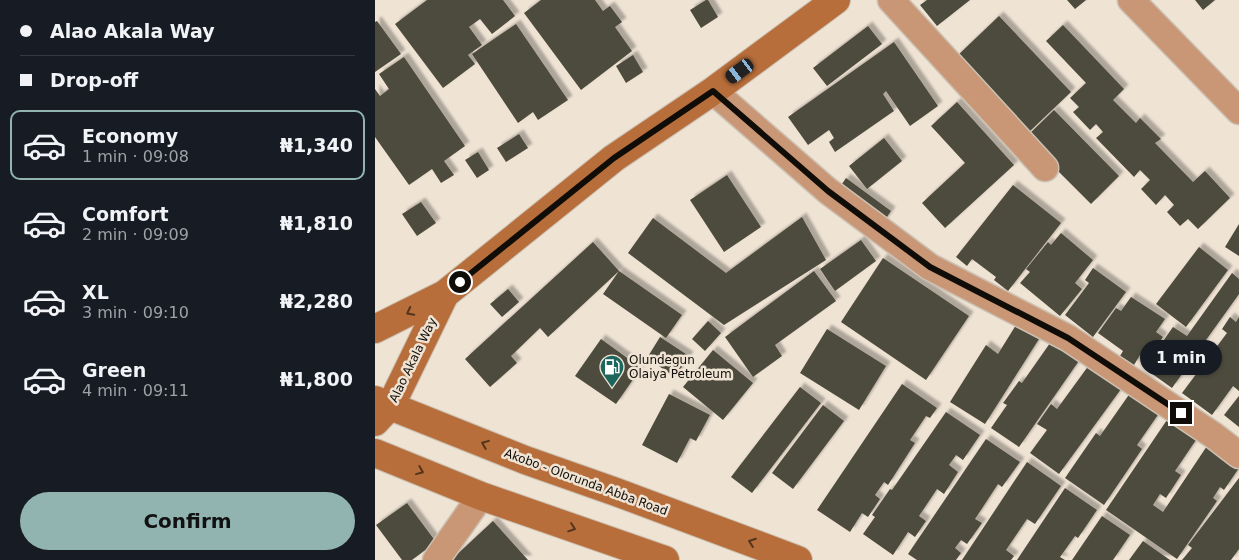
<!DOCTYPE html>
<html lang="en">
<head>
<meta charset="utf-8">
<style>
	body { margin:0; font-family:"DejaVu Sans",sans-serif; background:#242831; color:#f1f3f6; height:100vh; display:flex; flex-direction:column; font-size:19px; white-space:nowrap }
	* { box-sizing:border-box; margin:0 }
	p { font-size:16px; color:#9ea1a6 }
	.icon { flex:none; width:28px; height:28px; fill:none; stroke:currentColor; stroke-width:2; stroke-linecap:round; stroke-linejoin:round }
	.map { position:relative; flex:1; overflow:hidden }
	.panel { display:flex; flex-direction:column; background:#171b24; width:375px }
	.panel>* { flex:none }
	.hud { display:grid; align-content:center; height:110px; padding:0 20px; background:#171b24 }
	.end { position:absolute; width:22px; height:22px; margin:-11px; border:6px solid #100d08; background:#fff; box-shadow:0 0 0 2px #fff }
	.from { border-radius:50% }
	.bubble { position:absolute; height:35px; border-radius:18px; background:#171b24; box-shadow:0 1px 4px #0004; font-size:16px; font-weight:800; line-height:35px; text-align:center }
	.car { position:absolute; width:15px; height:30px; margin:-15px -8px; border-radius:6px; box-shadow:0 0 4px 1px #0007; background:linear-gradient(#222 24%,#8ab4d8 0 40%,#222 0 76%,#8ab4d8 0 86%,#222 0) }
	.hud b { display:flex; align-items:center; gap:18px; height:48px; font-size:19px }
	.hud b+b { border-top:1px solid #363941 }
	.hud i { width:12px; height:12px; background:#f1f3f6 }
	ul { padding:0; list-style:none }
	li { display:flex; align-items:center; gap:15px; height:70px; margin:0 10px 8px; padding:0 10px; border:2px solid transparent; border-radius:10px }
	li div { flex:1 }
	li b { display:block; font-size:19px }
	li em { font-style:normal; font-weight:800 }
	li.active { border-color:#91b4b1 }
	li>.icon { width:45px; height:45px; stroke-width:1.5 }
	.primary-button { display:flex; gap:10px; margin-top:auto; padding:10px 20px }
	.primary-button a { flex:1; height:58px; border-radius:30px; background:#91b4b1; color:#111; font-size:20px; font-weight:800; line-height:58px; text-align:center }
	main { display:flex; flex:1; min-height:0 }
	.map>svg:first-child { display:block }
	.building { fill:#4e4b3c; filter:url(#shadow) }
	.lines { fill:none; stroke-linecap:round; stroke-linejoin:round }
	.street-casing { stroke:#cbc1b3; stroke-width:29 }
	.secondary-casing { stroke:#cbc1b3; stroke-width:30 }
	.street { stroke:#ca9776; stroke-width:26 }
	.secondary { stroke:#b86e3a; stroke-width:28 }
	.oneway { stroke:#53341c }
	.route { stroke:#100d08; stroke-width:6 }
	.labels { text-anchor:middle; stroke-width:5; stroke-linejoin:round; paint-order:stroke }
	.street-label { font-size:12px; fill:#100d08; stroke:#efe3d4 }
	.poi-label { font-size:12px; fill:#100d08; stroke:#efe3d4; text-anchor:start }
</style>
</head>
<body>
<main>
<section class="panel">
<div class="hud">
<b><i class="from"></i>Alao Akala Way</b>
<b><i></i>Drop-off</b>
</div>
<ul>
<li class="active"><svg class="icon" aria-label="car" viewBox="0 0 24 24"><path d="M5 17H2v-5l4-1 3-4h7l3 4 3 1v5h-3M9 17h6M6 11h13"/><circle cx="7" cy="17" r="2"/><circle cx="17" cy="17" r="2"/></svg><div><b>Economy</b><p>1 min · 09:08</p></div><em>₦1,340</em></li>
<li><svg class="icon" aria-label="car" viewBox="0 0 24 24"><path d="M5 17H2v-5l4-1 3-4h7l3 4 3 1v5h-3M9 17h6M6 11h13"/><circle cx="7" cy="17" r="2"/><circle cx="17" cy="17" r="2"/></svg><div><b>Comfort</b><p>2 min · 09:09</p></div><em>₦1,810</em></li>
<li><svg class="icon" aria-label="car" viewBox="0 0 24 24"><path d="M5 17H2v-5l4-1 3-4h7l3 4 3 1v5h-3M9 17h6M6 11h13"/><circle cx="7" cy="17" r="2"/><circle cx="17" cy="17" r="2"/></svg><div><b>XL</b><p>3 min · 09:10</p></div><em>₦2,280</em></li>
<li><svg class="icon" aria-label="car" viewBox="0 0 24 24"><path d="M5 17H2v-5l4-1 3-4h7l3 4 3 1v5h-3M9 17h6M6 11h13"/><circle cx="7" cy="17" r="2"/><circle cx="17" cy="17" r="2"/></svg><div><b>Green</b><p>4 min · 09:11</p></div><em>₦1,800</em></li>
</ul>
<div class="primary-button"><a>Confirm</a></div>
</section>
<div class="map">
<svg width="864" height="560" viewBox="0 0 864 560">
	<defs>
		<filter id="shadow"><feDropShadow dx="4.5" dy="-4.5" stdDeviation="1" flood-color="#0004"/></filter>
	</defs>
	<rect width="100%" height="100%" fill="#efe3d4"/>
	<path class="building" d="M 52,0 L 128,0 L 140,16 L 117,34 L 105,19 L 94,27 L 107,45 L 93,55 L 100,64 L 68,88 L 20,24 Z
		M 166,0 L 220,0 L 228,11 L 235,6 L 247,22 L 240,27 L 257,51 L 206,90 L 149,13 Z
		M 331,0 L 333,0 L 343,17 L 326,28 L 315,10 Z
		M 552,0 L 595,0 L 562,26 L 545,5 Z
		M 692,0 L 711,0 L 700,9 Z
		M 820,0 L 840,0 L 828,10 Z
		M 624,16 L 696,92 L 653,133 L 581,57 Z
		M 2,21 L 26,54 L 0,72 L 0,22 Z
		M 141,24 L 193,100 L 163,120 L 158,112 L 143,123 L 97,54 Z
		M 688,25 L 749,89 L 738,100 L 761,123 L 765,118 L 786,139 L 780,143 L 818,182 L 830,171 L 855,198 L 823,229 L 813,219 L 805,226 L 792,212 L 799,205 L 790,195 L 781,205 L 766,189 L 775,180 L 765,170 L 759,177 L 721,138 L 728,132 L 721,124 L 715,130 L 698,112 L 704,107 L 695,98 L 711,83 L 671,41 Z
		M 493,26 L 507,44 L 452,86 L 438,68 Z
		M 519,42 L 563,106 L 535,126 L 511,91 L 508,94 L 519,111 L 460,152 L 454,142 L 459,138 L 454,130 L 433,145 L 413,117 Z
		M 258,55 L 268,72 L 251,83 L 241,66 Z
		M 29,57 L 90,146 L 69,161 L 79,175 L 66,183 L 57,169 L 34,185 L 0,137 L 0,89 L 5,96 L 14,89 L 4,74 Z
		M 582,102 L 639,165 L 570,228 L 547,203 L 590,163 L 556,126 Z
		M 679,110 L 744,176 L 716,204 L 650,138 Z
		M 144,134 L 153,148 L 131,162 L 122,148 Z
		M 509,138 L 527,161 L 492,189 L 474,166 Z
		M 103,152 L 114,170 L 102,178 L 90,160 Z
		M 352,175 L 386,227 L 349,252 L 315,200 Z
		M 471,178 L 516,211 L 508,223 L 463,190 Z
		M 638,185 L 686,223 L 633,291 L 619,280 L 621,277 L 597,259 L 592,266 L 581,257 Z
		M 46,202 L 61,223 L 42,236 L 27,214 Z
		M 427,217 L 451,260 L 349,325 L 253,253 L 278,218 L 351,273 Z
		M 864,224 L 864,256 L 850,247 Z
		M 686,233 L 718,260 L 700,283 L 707,289 L 685,316 L 645,283 L 655,272 L 651,269 L 673,242 L 676,245 Z
		M 486,240 L 501,261 L 460,291 L 445,269 Z
		M 218,242 L 244,271 L 173,337 L 165,328 L 136,356 L 142,363 L 115,387 L 90,359 Z
		M 824,247 L 853,270 L 811,327 L 781,304 Z
		M 508,258 L 594,316 L 551,380 L 466,322 Z
		M 718,268 L 751,292 L 718,337 L 690,315 L 714,283 L 710,280 Z
		M 244,271 L 307,315 L 291,338 L 228,294 Z
		M 439,271 L 461,301 L 400,345 L 407,356 L 378,377 L 350,337 Z
		M 857,273 L 864,279 L 864,294 L 826,347 L 831,351 L 817,371 L 812,367 L 797,388 L 769,368 L 798,327 L 812,336 Z
		M 133,289 L 144,302 L 127,317 L 115,304 Z
		M 756,297 L 790,319 L 781,332 L 788,337 L 772,360 L 765,355 L 759,365 L 745,356 L 748,351 L 723,333 L 741,308 L 746,311 Z
		M 855,317 L 861,322 L 864,317 L 864,391 L 858,386 L 837,415 L 807,393 L 852,333 L 847,329 Z
		M 333,321 L 346,333 L 330,351 L 317,339 Z
		M 641,325 L 664,339 L 610,424 L 575,402 L 611,345 L 623,354 Z
		M 452,329 L 511,366 L 484,410 L 425,373 Z
		M 680,336 L 708,355 L 644,447 L 616,428 L 632,405 L 628,403 L 644,381 L 647,383 Z
		M 285,337 L 314,356 L 300,377 L 272,358 Z
		M 226,339 L 266,368 L 241,404 L 200,376 Z
		M 338,350 L 378,383 L 348,420 L 308,387 Z
		M 717,361 L 749,385 L 684,474 L 655,453 L 672,430 L 662,424 L 676,404 L 682,409 Z
		M 527,384 L 562,408 L 555,418 L 551,416 L 535,440 L 540,443 L 513,485 L 509,482 L 500,495 L 505,499 L 493,517 L 487,513 L 475,532 L 442,510 Z
		M 425,387 L 446,403 L 377,493 L 356,477 Z
		M 758,389 L 787,409 L 762,445 L 767,449 L 729,505 L 690,478 L 721,433 L 725,436 Z
		M 294,394 L 335,415 L 321,441 L 315,438 L 302,463 L 267,445 Z
		M 864,396 L 864,427 L 849,415 Z
		M 448,405 L 469,421 L 418,489 L 397,473 Z
		M 571,412 L 605,435 L 588,460 L 581,455 L 574,465 L 583,472 L 569,494 L 562,489 L 544,516 L 551,521 L 540,537 L 533,532 L 518,555 L 488,534 L 500,517 L 497,515 L 515,489 L 517,490 Z
		M 794,417 L 823,437 L 800,471 L 806,475 L 791,498 L 785,494 L 778,505 L 788,512 L 832,446 L 864,468 L 849,490 L 845,487 L 838,498 L 842,501 L 802,559 L 731,510 Z
		M 611,439 L 645,462 L 627,487 L 623,484 L 600,519 L 607,523 L 592,544 L 586,540 L 580,548 L 586,553 L 581,560 L 542,560 L 533,554 Z
		M 652,462 L 686,486 L 660,524 L 652,519 L 631,550 L 639,556 L 636,560 L 587,560 Z
		M 864,478 L 864,549 L 856,560 L 807,560 L 817,548 L 813,545 Z
		M 690,488 L 722,510 L 703,538 L 700,536 L 685,557 L 690,560 L 642,560 Z
		M 32,503 L 61,542 L 37,560 L 27,560 L 1,525 Z
		M 727,516 L 755,535 L 738,560 L 697,560 Z
		M 118,521 L 153,560 L 76,560 Z
		M 768,541 L 795,560 L 754,560 Z"/>
	<g class="lines">
		<defs>
			<path id="street" d="M 516,0 L 670,168
				M 756,0 L 864,111
				M 338,91 L 453,191 L 555,267 L 693,338 L 838,435 L 864,455
				M 61,560 L 106,496"/>
			<path id="secondary" d="M 0,329 L 70,294 L 239,158 L 338,91 L 461,0
				M 0,400 L 150,460 L 241,492 L 423,560
				M 0,422 L 16,405 L 70,294
				M 0,453 L 106,496 L 290,560"/>
		</defs>
		<use href="#street" class="street-casing"/>
		<use href="#secondary" class="secondary-casing"/>
		<use href="#street" class="street"/>
		<use href="#secondary" class="secondary"/>
	</g>
	<defs><path id="oneway-chevron" d="M-2-3.5L2.5 0L-2 3.5" fill="none" stroke-width="1.6" stroke-linecap="round" stroke-linejoin="round" transform="scale(1.25)"/></defs>
	<g class="oneway">
		<use href="#oneway-chevron" transform="translate(35 312) rotate(153)"/>
		<use href="#oneway-chevron" transform="translate(110 444) rotate(-158)"/>
		<use href="#oneway-chevron" transform="translate(45 471) rotate(22)"/>
		<use href="#oneway-chevron" transform="translate(197 528) rotate(19)"/>
		<use href="#oneway-chevron" transform="translate(377 542) rotate(-160)"/>
	</g>
	<g class="lines">
		<path class="route" d="M 85,282 L 239,158 L 338,91 L 453,191 L 555,267 L 693,338 L 806,413"/>
	</g>
	<defs>
		<symbol id="fuel-pin" viewBox="-11 -11 22 30"><path d="M0 17L-7.5 6A9.5 9.5 0 1 1 7.5 6Z" fill="#1c665d" stroke="#efe3d4"/><path d="M-5.5-6h7V0h2V4h1.3V-2.5L3-4.5l.8-.8L6-3V5H2.5V1h-1V6h-7ZM-4.2-4.7v3.2H.2V-4.7Z" fill="#fff"/></symbol>
	</defs>
	<g fill-rule="evenodd">
		<use href="#fuel-pin" x="223" y="353" width="28" height="38"/>
	</g>
	<g class="labels">
		<g class="street-label">
			<text transform="translate(38 360) rotate(-64)" y="4">Alao Akala Way</text>
			<text transform="translate(211 482) rotate(20)" y="4">Akobo - Olorunda Abba Road</text>
		</g>
		<g class="poi-label">
			<text x="254" y="364">Olundegun<tspan x="254" dy="14">Olaiya Petroleum</tspan></text>
		</g>
	</g>
</svg>
<i class="end from" style="left:85px;top:282px"></i>
<i class="end" style="left:806px;top:413px"></i>
<div class="bubble" style="left:765px;top:340px;width:82px">1 min</div>
<i class="car" style="left:365px;top:71px;rotate:234deg"></i>
</div>
</main>
</body>
</html>
